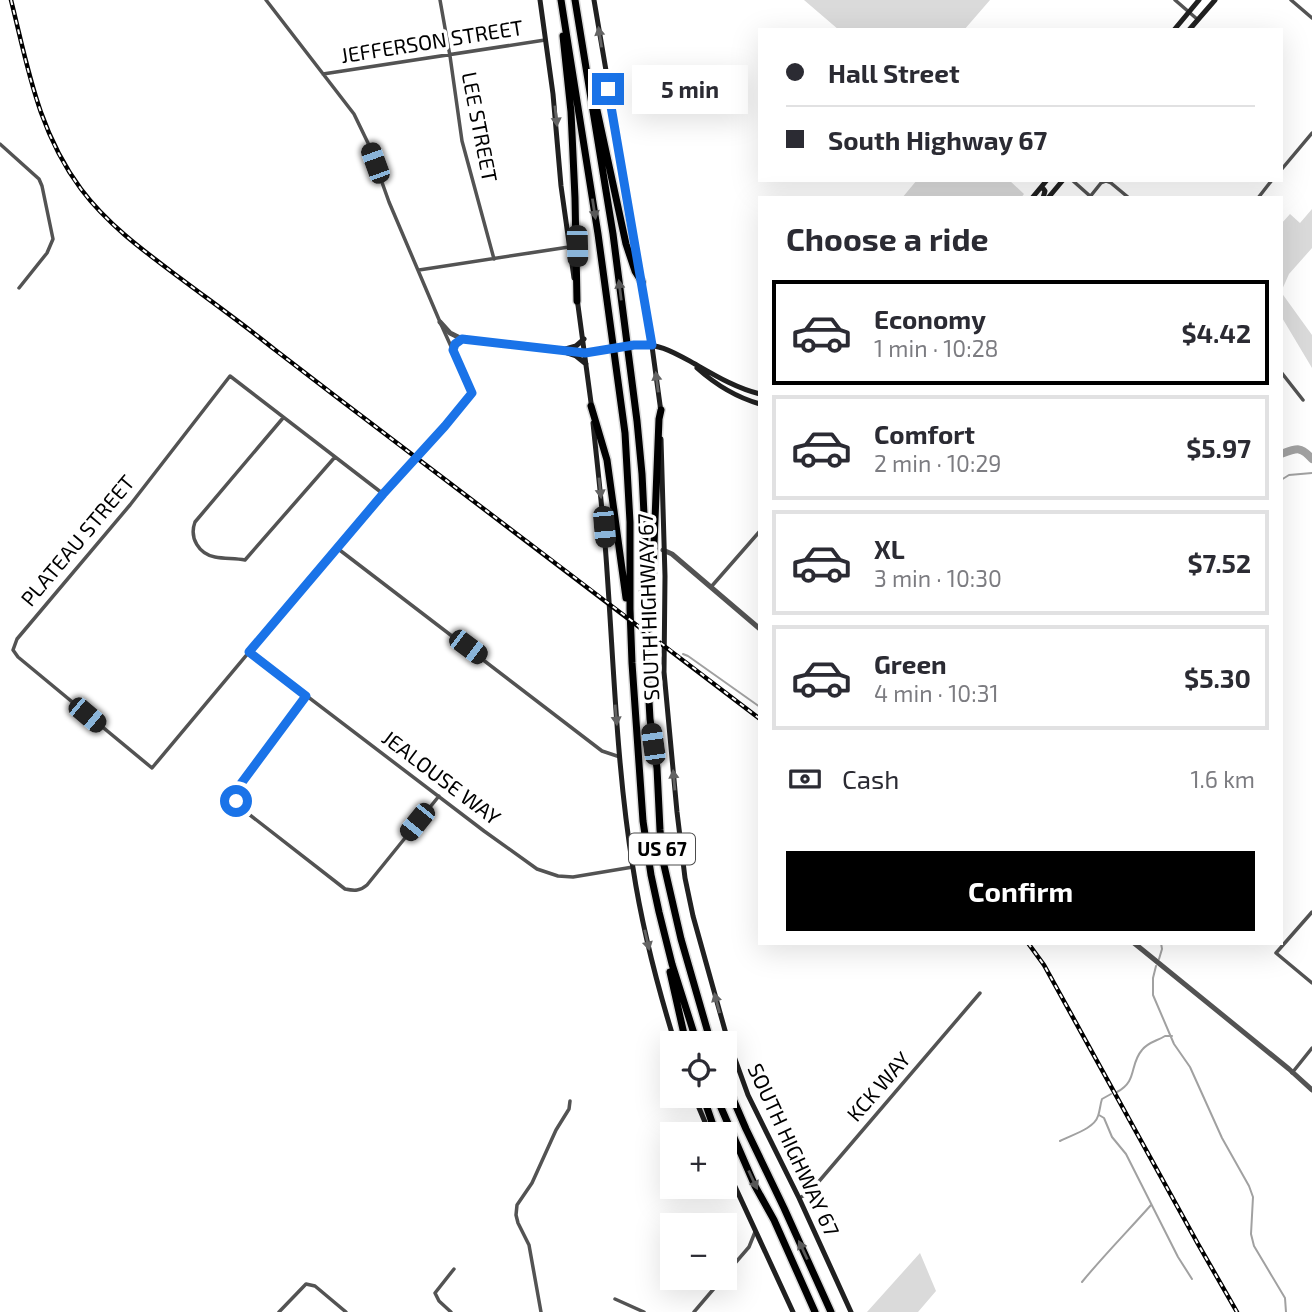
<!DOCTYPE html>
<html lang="en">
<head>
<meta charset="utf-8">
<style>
	body { margin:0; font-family:"Exo 2",sans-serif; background:#f7f7f7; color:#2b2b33; height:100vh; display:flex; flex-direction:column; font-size:26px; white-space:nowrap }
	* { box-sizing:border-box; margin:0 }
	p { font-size:23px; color:#7c7c81 }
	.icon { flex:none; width:38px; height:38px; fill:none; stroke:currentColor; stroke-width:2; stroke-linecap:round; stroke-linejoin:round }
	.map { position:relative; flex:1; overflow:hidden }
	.drawer { position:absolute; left:758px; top:196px; width:525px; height:749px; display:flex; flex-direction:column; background:#fff; border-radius:0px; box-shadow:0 7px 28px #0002 }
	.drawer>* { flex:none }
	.banner { position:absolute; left:758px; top:28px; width:525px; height:154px; border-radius:0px; box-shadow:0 7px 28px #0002; display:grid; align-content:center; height:154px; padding:0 28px; background:#fff }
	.buttons { position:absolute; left:660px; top:1031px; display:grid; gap:14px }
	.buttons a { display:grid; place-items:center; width:77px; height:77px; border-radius:0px; background:#fff; box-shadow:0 7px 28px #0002; font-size:35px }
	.end { position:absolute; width:32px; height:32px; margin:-16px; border:9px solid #1a73e8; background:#fff; box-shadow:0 0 0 4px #fff }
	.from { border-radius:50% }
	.bubble { position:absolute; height:49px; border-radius:0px; background:#fff; box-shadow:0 7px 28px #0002; font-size:23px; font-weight:700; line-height:49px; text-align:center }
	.car { position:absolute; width:21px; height:42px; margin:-21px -10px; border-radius:9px; box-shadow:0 0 5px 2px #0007; background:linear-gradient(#222 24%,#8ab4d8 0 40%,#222 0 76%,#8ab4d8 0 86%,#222 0) }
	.banner b { display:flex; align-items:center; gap:24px; height:66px; font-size:26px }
	.banner b+b { border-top:2px solid #e1e1e2 }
	.banner i { width:18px; height:18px; background:#2b2b33 }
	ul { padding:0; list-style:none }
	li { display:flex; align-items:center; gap:21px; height:105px; margin:0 14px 10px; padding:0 14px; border:4px solid #e1e1e2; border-radius:0px }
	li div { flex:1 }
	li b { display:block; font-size:26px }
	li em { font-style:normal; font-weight:700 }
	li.selected { border-color:#000 }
	li>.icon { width:63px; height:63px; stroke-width:1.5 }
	h2 { padding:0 28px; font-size:32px; line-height:84px }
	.pay { display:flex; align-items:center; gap:18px; height:77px; padding:0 28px; font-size:26px }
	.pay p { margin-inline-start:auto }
	.button { display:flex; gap:14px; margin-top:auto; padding:14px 28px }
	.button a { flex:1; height:80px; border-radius:0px; background:#000; color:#fff; font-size:28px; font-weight:700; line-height:80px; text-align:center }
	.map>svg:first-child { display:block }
	.green { fill:#dadada }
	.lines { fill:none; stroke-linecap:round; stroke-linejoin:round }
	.stream { stroke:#a1a1a1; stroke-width:2 }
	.river { stroke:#a1a1a1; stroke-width:8 }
	.motorway-casing { stroke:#dbdbdb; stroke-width:10 }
	.minor { stroke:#535353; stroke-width:3.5 }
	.tertiary { stroke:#535353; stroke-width:5 }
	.secondary { stroke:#202020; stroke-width:5 }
	.motorway { stroke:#000; stroke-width:7 }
	.rail-casing { stroke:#000; stroke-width:4.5 }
	.rail { stroke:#fff; stroke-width:2; stroke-dasharray:5; stroke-linecap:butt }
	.secondary-bridge { stroke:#202020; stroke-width:5 }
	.oneway { fill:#636363 }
	.oneway2 { fill:#595959 }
	.route { stroke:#1a73e8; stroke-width:9 }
	.labels { text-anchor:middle; stroke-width:7; stroke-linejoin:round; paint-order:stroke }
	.shield { fill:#fff; stroke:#4c4c4c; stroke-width:2 }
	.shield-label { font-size:19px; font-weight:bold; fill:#000 }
	.street-label { font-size:21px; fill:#000; stroke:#fff }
</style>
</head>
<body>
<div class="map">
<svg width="1312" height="1312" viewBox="0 0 1312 1312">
	<rect width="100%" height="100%" fill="#fff"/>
	<path class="green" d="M 804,0 L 990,0 L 964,30 L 839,30 Z
		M 917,180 L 1009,180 L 1024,194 L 1021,198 L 902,198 Z
		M 1312,209 L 1312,248 L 1289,274 L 1281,292 L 1312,335 L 1312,368 L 1281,316 L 1281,224 L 1290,214 L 1300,223 Z
		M 920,1253 L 936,1291 L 918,1312 L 867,1312 Z"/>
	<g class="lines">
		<path class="stream" d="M 1281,480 L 1289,475 L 1312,473
			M 683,654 L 688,656 L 760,707
			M 1159,959 L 1162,949 L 1161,943
			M 1156,966 L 1153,978 L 1153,995 L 1174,1044 L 1190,1067 L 1222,1138 L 1249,1186 L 1253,1197 L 1251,1234 L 1254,1246 L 1285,1298 L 1286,1312
			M 1117,1092 C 1138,1081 1129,1065 1142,1050 C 1148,1042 1157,1041 1165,1036 L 1172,1036
			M 1099,1115 L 1104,1118 L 1112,1137 L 1126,1154 L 1178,1257 L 1192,1279
			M 1060,1141 C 1071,1135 1094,1129 1098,1116 C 1100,1111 1100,1105 1102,1099 L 1111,1094
			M 1082,1282 C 1104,1255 1128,1231 1151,1205"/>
		<path class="river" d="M 1281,454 C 1297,448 1301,446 1312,459"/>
		<defs>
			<path id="motorway" d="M 561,0 L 598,234 L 625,433 L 630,522 L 630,609 L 632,663 L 643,821 L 651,875 L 659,912 L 672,964 L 697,1043
				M 575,0 L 613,234 L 637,421 L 642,474 L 645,534 L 643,594 L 650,719 L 657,768 L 660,830 L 663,861 L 681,939 L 711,1043
				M 563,36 L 571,112 L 575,198 L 577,301
				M 595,101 L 626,244 L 635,271 L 642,282
				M 591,406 L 607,460 L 626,598
				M 649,629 L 653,570 L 659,419 L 661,410
				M 670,972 L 686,1043
				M 724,1078 L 746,1129 L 784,1208 L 831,1312
				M 703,1096 L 716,1134
				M 716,1096 L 755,1186 L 774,1220 L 815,1312
				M 724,1160 L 727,1170"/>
		</defs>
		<use href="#motorway" class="motorway-casing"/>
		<path class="minor" d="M 266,0 L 354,114 L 368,143 L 389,202 L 440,322 L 472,393 L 445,426 L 382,493 L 152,768 L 18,657 L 13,650 L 17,639 L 130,505 L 230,376 L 382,493
			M 440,0 L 450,56 L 462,141 L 494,259
			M 1175,0 L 1197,19
			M 1291,0 L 1312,18
			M 323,74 L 545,40
			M 0,144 L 39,179 L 42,186 L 53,239 L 47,253 L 19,288
			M 1281,170 L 1312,133
			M 1072,180 L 1090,196
			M 1089,198 L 1101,183 L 1106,181 L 1111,183 L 1129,198
			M 1258,198 L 1272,180
			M 419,270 L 569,247
			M 1281,372 L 1303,400
			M 283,418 L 195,522 C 189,538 199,554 215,557 C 225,559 235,558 245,560 L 335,457
			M 337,548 L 602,751 L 620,757
			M 711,587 L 760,531
			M 249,652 L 484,831 L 537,869 L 558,876 L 573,877 L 633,867
			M 306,696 L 237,789 C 234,796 236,801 241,808 L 345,889 C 355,891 360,891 367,885 L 439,796
			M 1312,912 L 1276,953 L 1312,983
			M 1292,1073 L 1312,1048
			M 799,1198 L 809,1193 L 980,993
			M 724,1276 L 749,1247 L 755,1232
			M 615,1299 L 644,1312
			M 279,1312 L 306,1284 L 315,1286 L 346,1312
			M 451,1312 L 439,1301 L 435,1293 L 454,1269
			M 541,1312 L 529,1245 L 518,1223 L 516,1215 L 517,1205 L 532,1183 L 556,1130 L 569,1109 L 570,1101
			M 694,1312 L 723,1278"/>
		<path class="tertiary" d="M 440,322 L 450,333 L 462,339 L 585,353
			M 452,350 L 455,344 L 462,339
			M 663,550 L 672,554 L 760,629
			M 1134,943 L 1289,1069 L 1312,1090"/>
		<path class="secondary" d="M 540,0 L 553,94 L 561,186 L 574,278
			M 594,0 L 648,317 L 661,412
			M 1174,30 L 1199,0
			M 1189,30 L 1215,0
			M 1042,187 L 1045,191 L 1043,198
			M 1032,198 L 1047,180
			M 1048,198 L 1063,180
			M 577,298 L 592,410
			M 634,345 C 658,342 675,353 695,364 C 716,376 736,388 760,394
			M 558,350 L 576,356 L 586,364
			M 562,350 L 576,346 L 584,339
			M 697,368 C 716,385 735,397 760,404
			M 593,423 C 598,472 604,522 607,571 C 614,670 617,770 633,868 C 642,927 657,985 675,1043
			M 661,439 L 665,576 L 664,672 L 677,812 L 685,878 L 693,916 L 726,1034 L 748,1095 L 799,1198 L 851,1312
			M 694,1096 L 710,1134
			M 726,1167 L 793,1312"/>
		<use href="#motorway" class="motorway"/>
		<defs>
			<path id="rail" d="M 11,0 C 28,68 38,131 81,189 C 108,225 144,251 180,278 C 212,302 243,324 274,349 C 435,473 598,594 760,719
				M 1028,943 L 1044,965 L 1060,994 L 1198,1244 L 1237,1312"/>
		</defs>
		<use href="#rail" class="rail-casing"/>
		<use href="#rail" class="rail"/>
		<path class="secondary-bridge" d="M 598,350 L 634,345"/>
	</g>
	<defs><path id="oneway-solid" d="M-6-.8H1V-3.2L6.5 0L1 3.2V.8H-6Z" transform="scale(1.75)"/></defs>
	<g class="oneway">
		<use href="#oneway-solid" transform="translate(600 37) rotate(-99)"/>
		<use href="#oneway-solid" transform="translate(556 116) rotate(84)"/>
		<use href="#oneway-solid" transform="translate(657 382) rotate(-97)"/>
		<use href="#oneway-solid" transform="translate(600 488) rotate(84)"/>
		<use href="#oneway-solid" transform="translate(616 715) rotate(85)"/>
		<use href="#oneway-solid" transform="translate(674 780) rotate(-95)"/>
		<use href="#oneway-solid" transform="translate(647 940) rotate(77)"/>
		<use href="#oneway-solid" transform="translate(717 1003) rotate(-105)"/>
	</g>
	<g class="oneway2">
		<use href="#oneway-solid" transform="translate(594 209) rotate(81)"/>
		<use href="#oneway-solid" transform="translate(620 290) rotate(-97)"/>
		<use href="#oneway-solid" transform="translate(753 1180) rotate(65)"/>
		<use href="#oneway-solid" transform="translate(803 1250) rotate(-115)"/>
	</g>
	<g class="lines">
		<path class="route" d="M 236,801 L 235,793 L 237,789 L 306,696 L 249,652 L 383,494 L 445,426 L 472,393 L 453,350 L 455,344 L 462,339 L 585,353 L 634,345 L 652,345 L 608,89"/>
	</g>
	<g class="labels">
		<rect class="shield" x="629" y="833.5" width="66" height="31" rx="5"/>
		<g class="shield-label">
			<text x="662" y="856">US 67</text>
		</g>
		<g class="street-label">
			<text transform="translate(432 42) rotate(-9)" y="7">JEFFERSON STREET</text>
			<text transform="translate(479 127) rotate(79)" y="7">LEE STREET</text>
			<text transform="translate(78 541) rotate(-50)" y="7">PLATEAU STREET</text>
			<text transform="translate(649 607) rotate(-92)" y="7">SOUTH HIGHWAY 67</text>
			<text transform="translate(441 778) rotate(37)" y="7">JEALOUSE WAY</text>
			<text transform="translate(879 1087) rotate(-49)" y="7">KCK WAY</text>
			<text transform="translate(793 1150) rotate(65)" y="7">SOUTH HIGHWAY 67</text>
		</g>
	</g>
</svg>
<div class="buttons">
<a><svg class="icon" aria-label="locate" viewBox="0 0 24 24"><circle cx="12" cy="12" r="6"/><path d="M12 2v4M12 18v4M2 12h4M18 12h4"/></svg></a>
<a>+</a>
<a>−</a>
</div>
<i class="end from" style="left:236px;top:801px"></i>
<i class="end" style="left:608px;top:89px"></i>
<div class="bubble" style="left:632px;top:65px;width:116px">5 min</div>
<i class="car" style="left:375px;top:163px;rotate:340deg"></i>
<i class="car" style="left:577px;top:246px;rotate:179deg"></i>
<i class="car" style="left:604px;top:527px;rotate:175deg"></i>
<i class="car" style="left:468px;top:647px;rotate:127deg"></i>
<i class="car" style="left:87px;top:715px;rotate:130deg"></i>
<i class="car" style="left:653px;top:744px;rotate:352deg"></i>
<i class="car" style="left:417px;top:822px;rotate:219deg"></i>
<div class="banner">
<b><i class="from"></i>Hall Street</b>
<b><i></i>South Highway 67</b>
</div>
<section class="drawer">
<h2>Choose a ride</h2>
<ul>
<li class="selected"><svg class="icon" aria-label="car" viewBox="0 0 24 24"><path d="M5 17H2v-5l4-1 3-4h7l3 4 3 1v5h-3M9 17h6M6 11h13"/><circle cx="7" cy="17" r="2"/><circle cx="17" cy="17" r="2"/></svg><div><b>Economy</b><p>1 min · 10:28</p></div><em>$4.42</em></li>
<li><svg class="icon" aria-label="car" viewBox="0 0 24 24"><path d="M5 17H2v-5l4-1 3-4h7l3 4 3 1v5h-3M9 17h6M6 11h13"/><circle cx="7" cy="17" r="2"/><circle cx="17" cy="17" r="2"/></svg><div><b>Comfort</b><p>2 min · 10:29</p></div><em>$5.97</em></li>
<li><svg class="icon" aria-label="car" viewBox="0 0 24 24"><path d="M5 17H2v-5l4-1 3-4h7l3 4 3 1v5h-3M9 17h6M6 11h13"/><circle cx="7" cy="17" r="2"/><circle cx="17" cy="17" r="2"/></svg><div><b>XL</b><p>3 min · 10:30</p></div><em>$7.52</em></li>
<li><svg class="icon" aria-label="car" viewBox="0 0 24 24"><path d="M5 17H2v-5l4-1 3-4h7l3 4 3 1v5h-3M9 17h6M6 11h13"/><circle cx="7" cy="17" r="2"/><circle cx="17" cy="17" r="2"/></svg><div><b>Green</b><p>4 min · 10:31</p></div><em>$5.30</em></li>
</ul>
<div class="pay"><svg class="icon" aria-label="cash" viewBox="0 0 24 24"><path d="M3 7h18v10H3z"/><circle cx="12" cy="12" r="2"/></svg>Cash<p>1.6 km</p></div>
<div class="button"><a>Confirm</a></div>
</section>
</div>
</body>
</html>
